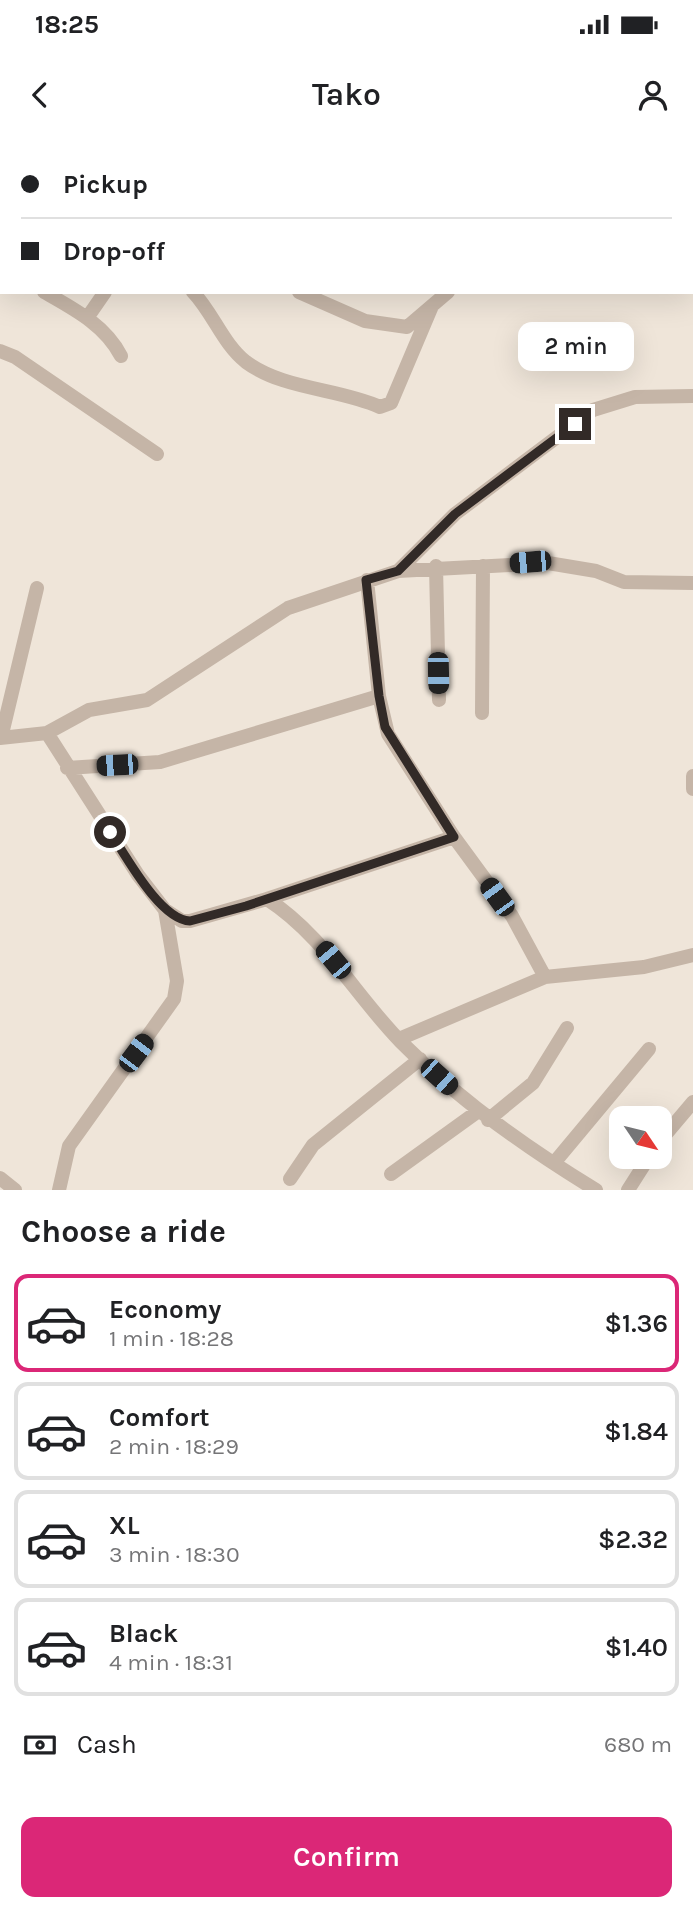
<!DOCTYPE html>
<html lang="en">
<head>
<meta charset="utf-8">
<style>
	body { margin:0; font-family:Karla,sans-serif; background:#f6f6f6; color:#202124; height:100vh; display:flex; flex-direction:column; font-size:26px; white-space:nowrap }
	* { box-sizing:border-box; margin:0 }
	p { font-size:23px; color:#757577 }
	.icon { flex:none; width:38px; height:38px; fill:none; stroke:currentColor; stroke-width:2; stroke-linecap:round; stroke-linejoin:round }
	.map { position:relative; height:1050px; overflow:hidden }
	.details { display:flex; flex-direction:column; background:#fff; flex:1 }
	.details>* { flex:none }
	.guide { position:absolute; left:0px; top:0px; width:693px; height:154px; box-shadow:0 7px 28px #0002; display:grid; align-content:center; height:154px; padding:0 21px; background:#fff }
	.needle { width:46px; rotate:125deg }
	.tools { position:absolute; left:609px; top:966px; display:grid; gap:14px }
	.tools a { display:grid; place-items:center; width:63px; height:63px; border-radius:14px; background:#fff; box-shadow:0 7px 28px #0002; font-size:35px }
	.end { position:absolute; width:32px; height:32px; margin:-16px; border:9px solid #322a27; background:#fff; box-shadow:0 0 0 4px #fff }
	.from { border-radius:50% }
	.bubble { position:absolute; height:49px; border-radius:14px; background:#fff; box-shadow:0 7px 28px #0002; font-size:23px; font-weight:600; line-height:49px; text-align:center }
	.car { position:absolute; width:21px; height:42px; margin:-21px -10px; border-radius:9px; box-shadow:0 0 5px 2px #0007; background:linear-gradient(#222 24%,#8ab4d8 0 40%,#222 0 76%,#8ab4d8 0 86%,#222 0) }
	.guide b { display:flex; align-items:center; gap:24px; height:66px; font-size:26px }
	.guide b+b { border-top:2px solid #e0e0e0 }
	.guide i { width:18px; height:18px; background:#202124 }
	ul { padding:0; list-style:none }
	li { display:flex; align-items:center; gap:21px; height:98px; margin:0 14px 10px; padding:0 7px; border:4px solid #e0e0e0; border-radius:14px }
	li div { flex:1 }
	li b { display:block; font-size:26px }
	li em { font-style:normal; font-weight:600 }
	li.on { border-color:#db2777 }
	li>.icon { width:63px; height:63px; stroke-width:1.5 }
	h2 { padding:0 21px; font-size:32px; line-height:84px }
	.pay { display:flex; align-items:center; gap:18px; height:77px; padding:0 21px; font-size:26px }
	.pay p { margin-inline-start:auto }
	.cta { display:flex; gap:14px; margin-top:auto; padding:14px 21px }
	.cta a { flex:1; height:80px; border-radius:14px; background:#db2777; color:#fff; font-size:28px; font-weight:600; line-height:80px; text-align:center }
	.status { display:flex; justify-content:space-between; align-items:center; height:49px; padding:0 35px; background:#fff; direction:ltr }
	.status svg { height:19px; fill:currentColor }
	header { display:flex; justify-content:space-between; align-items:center; height:91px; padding:0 21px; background:#fff; font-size:32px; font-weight:600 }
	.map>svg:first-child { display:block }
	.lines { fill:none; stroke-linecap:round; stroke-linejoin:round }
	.minor { stroke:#c5b5a7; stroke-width:14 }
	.route { stroke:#322a27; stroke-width:9 }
</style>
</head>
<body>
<div class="status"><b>18:25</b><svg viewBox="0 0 49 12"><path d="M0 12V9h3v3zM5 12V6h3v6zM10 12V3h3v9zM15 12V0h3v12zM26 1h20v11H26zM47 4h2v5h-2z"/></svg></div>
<header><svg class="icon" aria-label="back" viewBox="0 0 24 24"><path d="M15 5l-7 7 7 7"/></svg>Tako<svg class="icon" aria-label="person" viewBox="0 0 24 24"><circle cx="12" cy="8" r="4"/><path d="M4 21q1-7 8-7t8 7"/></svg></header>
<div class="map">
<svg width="693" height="1050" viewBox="0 0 693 1050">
	<rect width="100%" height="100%" fill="#efe5d9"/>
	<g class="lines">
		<path class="minor" d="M 42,2 L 43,0
			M 128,2 L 129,0
			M 217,2 L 218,0
			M 691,37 L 693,37
			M 0,61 L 2,59
			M 691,117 L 693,119
			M 0,124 L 2,125
			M 44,152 C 74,169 105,185 121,216
			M 193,152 C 213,173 223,204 246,222 C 284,250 338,248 380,267 L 391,263 L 432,166
			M 299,152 L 365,181 L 407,187 L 448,152
			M 87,178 L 105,152
			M 0,211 L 15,217 L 157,314
			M 436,426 L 439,560
			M 398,431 L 455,374 L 593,270 L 635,257 L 693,256
			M 367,440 L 379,556 L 388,594 L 454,697 L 512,776 L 545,837
			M 482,573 L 483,426
			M 47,593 L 138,735 L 165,770 L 182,781 L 190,781 L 267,759 C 323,795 355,855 401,902 C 459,960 525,1007 596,1050
			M 0,598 L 47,593 L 89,570 L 147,560 L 288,468 L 398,431 L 548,423 L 596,431 L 624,442 L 693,443
			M 1,598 L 37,448
			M 67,628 L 160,622 L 379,556
			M 693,636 L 693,649
			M 267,759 L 454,697
			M 399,899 L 545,837 L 644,827 L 693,815
			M 488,980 L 533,943 L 567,888
			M 660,1001 L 693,962
			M 554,1023 L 649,909
			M 391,1034 L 477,972
			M 0,1038 L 15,1050
			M 290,1039 L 313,1005 L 420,919
			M 59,1050 L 69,1006 L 174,859 L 177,841 L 165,770
			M 628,1050 L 649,1017"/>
	</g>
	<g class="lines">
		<path class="route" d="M 110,692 C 126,716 160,780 190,781 L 246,766 L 454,697 L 385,587 L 379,556 L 366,440 L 398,431 L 455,374 L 575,284"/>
	</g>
</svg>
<div class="tools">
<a><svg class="needle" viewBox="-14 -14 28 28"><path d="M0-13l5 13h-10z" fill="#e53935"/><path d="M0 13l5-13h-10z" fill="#757577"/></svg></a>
</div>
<i class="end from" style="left:110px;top:692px"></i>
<i class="end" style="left:575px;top:284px"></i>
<div class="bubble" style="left:518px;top:182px;width:116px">2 min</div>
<i class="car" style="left:530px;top:422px;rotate:265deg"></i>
<i class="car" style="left:438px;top:533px;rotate:179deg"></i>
<i class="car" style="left:117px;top:625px;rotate:267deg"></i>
<i class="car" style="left:497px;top:757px;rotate:324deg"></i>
<i class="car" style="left:333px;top:820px;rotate:320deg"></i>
<i class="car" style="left:136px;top:913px;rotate:37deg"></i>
<i class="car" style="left:439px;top:937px;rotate:132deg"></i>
<div class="guide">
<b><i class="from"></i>Pickup</b>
<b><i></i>Drop-off</b>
</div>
</div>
<section class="details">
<h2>Choose a ride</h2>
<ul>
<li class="on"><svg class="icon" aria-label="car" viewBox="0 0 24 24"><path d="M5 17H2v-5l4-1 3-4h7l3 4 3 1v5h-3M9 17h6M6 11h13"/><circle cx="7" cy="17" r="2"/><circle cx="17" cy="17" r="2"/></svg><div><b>Economy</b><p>1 min · 18:28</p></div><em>$1.36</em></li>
<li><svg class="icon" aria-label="car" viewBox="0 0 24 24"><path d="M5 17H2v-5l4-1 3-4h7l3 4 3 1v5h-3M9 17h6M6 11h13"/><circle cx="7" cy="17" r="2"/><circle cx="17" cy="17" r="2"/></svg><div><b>Comfort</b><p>2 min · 18:29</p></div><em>$1.84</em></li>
<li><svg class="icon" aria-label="car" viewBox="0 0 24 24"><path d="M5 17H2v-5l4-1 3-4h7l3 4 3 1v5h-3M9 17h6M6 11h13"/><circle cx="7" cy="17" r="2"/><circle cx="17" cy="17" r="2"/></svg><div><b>XL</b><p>3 min · 18:30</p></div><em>$2.32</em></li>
<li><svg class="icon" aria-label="car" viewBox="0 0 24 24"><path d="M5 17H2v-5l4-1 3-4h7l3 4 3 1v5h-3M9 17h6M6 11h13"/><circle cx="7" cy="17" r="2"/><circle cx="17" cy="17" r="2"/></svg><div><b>Black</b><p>4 min · 18:31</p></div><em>$1.40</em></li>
</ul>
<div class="pay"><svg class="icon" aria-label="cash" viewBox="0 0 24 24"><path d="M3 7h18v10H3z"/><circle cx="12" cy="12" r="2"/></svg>Cash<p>680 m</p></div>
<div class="cta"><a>Confirm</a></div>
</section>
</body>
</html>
